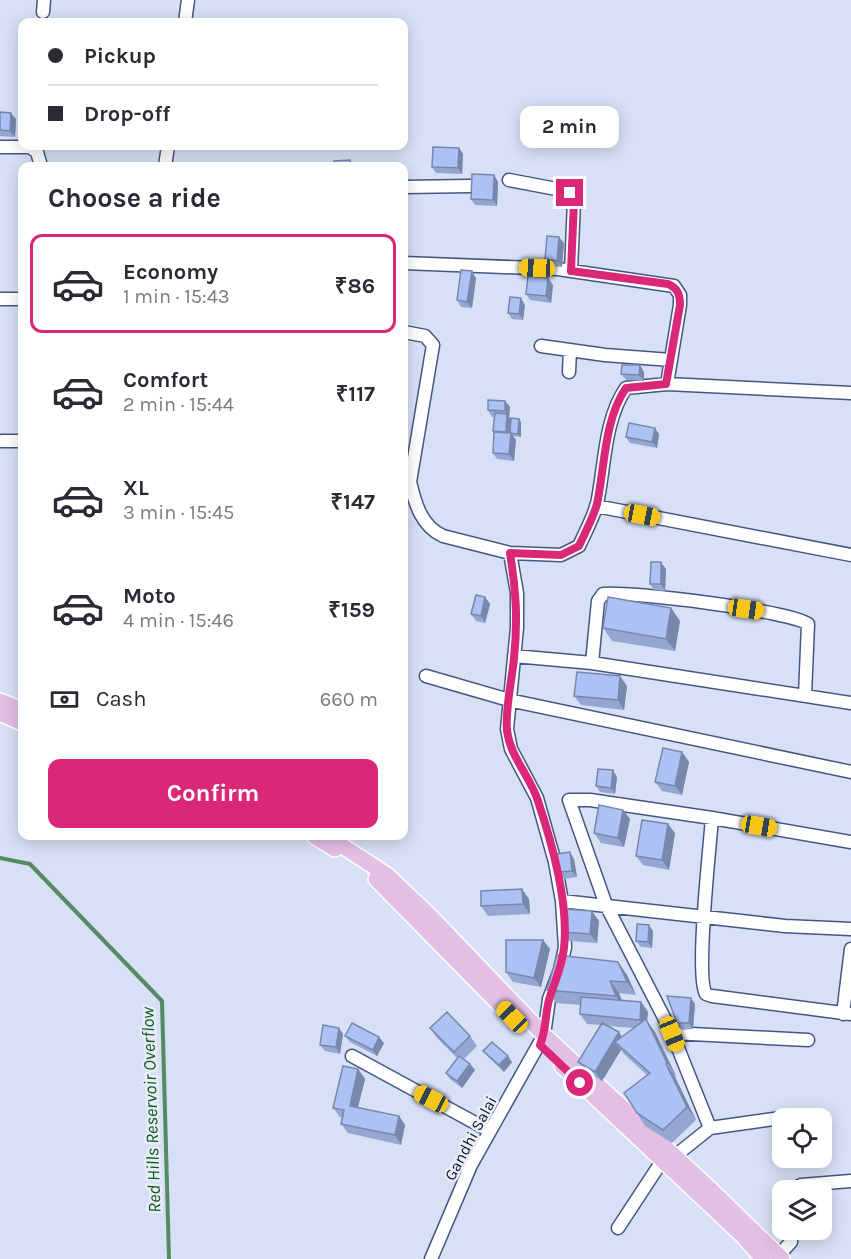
<!DOCTYPE html>
<html lang="en">
<head>
<meta charset="utf-8">
<style>
	body { margin:0; font-family:Karla,sans-serif; background:#f2f2f3; color:#2b2b33; height:100vh; display:flex; flex-direction:column; font-size:22px; white-space:nowrap }
	* { box-sizing:border-box; margin:0 }
	p { font-size:20px; color:#7c7c81 }
	.icon { flex:none; width:33px; height:33px; fill:none; stroke:currentColor; stroke-width:2; stroke-linecap:round; stroke-linejoin:round }
	.map { position:relative; flex:1; overflow:hidden }
	.details { position:absolute; left:18px; top:162px; width:390px; height:678px; display:flex; flex-direction:column; background:#fff; border-radius:12px; box-shadow:0 3px 15px #0003 }
	.details>* { flex:none }
	.banner { position:absolute; left:18px; top:18px; width:390px; height:132px; border-radius:12px; box-shadow:0 3px 15px #0003; display:grid; align-content:center; height:132px; padding:0 30px; background:#fff }
	.buttons { position:absolute; left:772px; top:1108px; display:grid; gap:12px }
	.buttons a { display:grid; place-items:center; width:60px; height:60px; border-radius:12px; background:#fff; box-shadow:0 3px 15px #0003; font-size:30px }
	.end { position:absolute; width:27px; height:27px; margin:-14px; border:8px solid #db2777; background:#fff; box-shadow:0 0 0 3px #fff }
	.from { border-radius:50% }
	.bubble { position:absolute; height:42px; border-radius:12px; background:#fff; box-shadow:0 3px 15px #0003; font-size:20px; font-weight:700; line-height:42px; text-align:center }
	.car { position:absolute; width:18px; height:36px; margin:-18px -9px; border-radius:8px; box-shadow:0 0 4px 2px #0007; background:linear-gradient(#f5c518 24%,#345 0 40%,#f5c518 0 76%,#345 0 86%,#f5c518 0) }
	.banner b { display:flex; align-items:center; gap:21px; height:57px; font-size:22px }
	.banner b+b { border-top:2px solid #e1e1e2 }
	.banner i { width:15px; height:15px; background:#2b2b33 }
	ul { padding:0; list-style:none }
	li { display:flex; align-items:center; gap:18px; height:99px; margin:0 12px 9px; padding:0 18px; border:3px solid transparent; border-radius:12px }
	li div { flex:1 }
	li b { display:block; font-size:22px }
	li em { font-style:normal; font-weight:700 }
	li.selected { border-color:#db2777 }
	li>.icon { width:54px; height:54px; stroke-width:1.5 }
	h2 { padding:0 30px; font-size:27px; line-height:72px }
	.pay { display:flex; align-items:center; gap:15px; height:66px; padding:0 30px; font-size:22px }
	.pay p { margin-inline-start:auto }
	.cta { display:flex; gap:12px; margin-top:auto; padding:12px 30px }
	.cta a { flex:1; height:69px; border-radius:12px; background:#db2777; color:#fff; font-size:24px; font-weight:700; line-height:69px; text-align:center }
	.map>svg:first-child { display:block }
	.lines { fill:none; stroke-linecap:round; stroke-linejoin:round }
	.stream { stroke:#578963; stroke-width:4 }
	.minor-casing { stroke:#445783; stroke-width:15 }
	.major-casing { stroke:#fff; stroke-width:18 }
	.minor { stroke:#fff; stroke-width:12 }
	.major { stroke:#e3bfe4; stroke-width:15 }
	.wall { fill:#94a7d3; fill-rule:evenodd }
	.shaded-wall { fill:#7888ac }
	.building { fill:#acc2f5; stroke:#7888ac; stroke-width:1.5 }
	.route { stroke:#db2777; stroke-width:8 }
	.labels { text-anchor:middle; stroke-width:5; stroke-linejoin:round; paint-order:stroke }
	.street-label { font-size:16px; fill:#121a2c; stroke:#e8edf8 }
	.water-label { font-size:18px; font-style:italic; fill:#0e581e; stroke:#e8edf8 }
</style>
</head>
<body>
<div class="map">
<svg width="851" height="1259" viewBox="0 0 851 1259">
	<rect width="100%" height="100%" fill="#d7e0f5"/>
	<g class="lines">
		<path class="stream" d="M 0,858 L 30,864 L 162,1001 L 169,1259"/>
		<defs>
			<path id="minor" d="M 43,12 L 44,0
				M 185,22 L 188,0
				M 0,147 L 30,147 L 37,152 L 41,166
				M 165,166 L 168,146
				M 509,180 L 567,191 L 574,201 L 571,271
				M 404,187 L 470,186
				M 404,263 L 558,269 L 674,286 L 680,295 L 680,305 L 667,384
				M 0,299 L 22,299
				M 404,332 L 425,336 L 433,345 L 410,482
				M 541,346 L 605,355 L 671,360
				M 569,372 L 570,350
				M 2,441 L 22,441
				M 404,477 L 410,482 C 415,503 421,526 443,536 L 510,553 L 561,555 L 579,546 C 585,533 593,518 597,504 C 605,466 604,420 626,388 L 667,384 L 851,393
				M 596,506 L 851,555
				M 514,656 L 592,663 L 851,703
				M 592,663 L 598,601 L 603,594 C 629,591 791,611 808,624 L 805,695
				M 426,676 L 509,700 L 851,772
				M 712,818 C 710,846 695,977 706,994 L 712,996 L 851,1014
				M 562,901 L 785,926 L 851,929
				M 843,1014 L 851,949
				M 672,1033 L 808,1040
				M 352,1056 L 490,1131
				M 710,1128 L 672,1033 L 606,905 L 569,800 L 590,800 L 712,818 L 851,842
				M 675,1156 L 710,1128 L 795,1116
				M 790,1191 L 801,1185 L 851,1181
				M 618,1228 L 662,1161
				M 779,1255 L 791,1242 L 792,1230
				M 431,1259 L 471,1165 L 544,1035 L 549,999 L 560,970 L 565,947 L 562,901 L 555,862 L 537,798 L 511,749 L 507,729 L 517,628 L 517,593 L 510,553"/>
			<path id="major" d="M 0,701 L 22,710
				M 0,713 L 22,723
				M 314,836 L 335,849
				M 327,836 L 387,875 L 431,917 L 544,1035 L 708,1187 L 782,1259
				M 376,879 L 504,1009
				M 562,1066 L 744,1237 L 763,1259"/>
		</defs>
		<use href="#minor" class="minor-casing"/>
		<use href="#major" class="major-casing"/>
		<use href="#minor" class="minor"/>
		<use href="#major" class="major"/>
	</g>
	<path class="wall" d="M 0,112 L 16,119 L 15,137 L 0,136 Z
		M 459,148 L 463,154 L 462,174 L 436,173 L 432,167 Z
		M 494,175 L 498,182 L 497,206 L 475,205 L 471,199 Z
		M 564,243 L 562,267 L 549,266 L 545,259 Z
		M 476,278 L 472,308 L 461,307 L 457,300 Z
		M 553,285 L 551,303 L 530,300 L 526,294 Z
		M 525,305 L 523,320 L 512,319 L 508,313 Z
		M 644,372 L 644,381 L 626,380 L 621,374 Z
		M 505,401 L 510,407 L 509,417 L 511,419 L 521,422 L 521,437 L 513,436 L 516,440 L 514,461 L 497,459 L 493,453 L 494,432 L 493,431 L 494,417 L 492,417 L 488,410 Z
		M 659,434 L 657,448 L 630,443 L 626,437 Z
		M 666,569 L 665,591 L 654,590 L 650,584 Z
		M 485,597 L 490,604 L 485,623 L 476,621 L 471,614 Z
		M 671,608 L 680,621 L 675,651 L 612,641 L 603,628 Z
		M 627,686 L 624,710 L 581,705 L 574,696 Z
		M 682,752 L 689,762 L 682,795 L 662,791 L 655,782 Z
		M 617,777 L 615,794 L 600,792 L 596,786 Z
		M 623,810 L 630,819 L 624,847 L 601,843 L 594,833 Z
		M 675,833 L 669,870 L 643,865 L 636,856 Z
		M 574,859 L 577,877 L 564,879 L 559,872 Z
		M 529,899 L 530,914 L 488,916 L 481,906 Z
		M 599,921 L 597,943 L 569,941 L 563,932 Z
		M 653,931 L 652,948 L 641,947 L 636,941 Z
		M 550,949 L 541,987 L 513,982 L 506,972 Z
		M 618,962 L 627,975 L 636,995 L 619,993 L 622,1001 L 641,1002 L 648,1012 L 647,1021 L 655,1032 L 676,1076 L 675,1077 L 696,1120 L 672,1143 L 645,1126 L 637,1113 L 647,1075 L 624,1054 L 621,1050 L 602,1081 L 585,1071 L 578,1062 L 600,1025 L 587,1024 L 580,1014 L 581,1005 L 556,1003 L 547,990 ZM 607,1026 L 634,1028 L 622,1037 L 619,1032 Z
		M 695,1004 L 693,1029 L 682,1030 L 677,1023 Z
		M 430,1028 L 470,1036 L 477,1046 L 464,1059 L 470,1064 L 475,1070 L 462,1088 L 450,1079 L 446,1073 L 457,1058 L 437,1038 Z
		M 343,1034 L 340,1054 L 325,1051 L 320,1045 Z
		M 345,1036 L 384,1043 L 377,1056 L 350,1042 Z
		M 483,1051 L 512,1062 L 504,1072 L 488,1057 Z
		M 358,1069 L 365,1079 L 358,1107 L 399,1116 L 405,1125 L 401,1145 L 348,1133 L 341,1124 L 343,1118 L 340,1117 L 333,1108 Z"/>
	<path class="shaded-wall" d="M 11,113 L 16,119 L 15,137 L 10,131 Z
		M 459,148 L 463,154 L 462,174 L 458,168 Z
		M 350,160 L 354,166 L 350,166 Z
		M 494,175 L 498,182 L 497,206 L 493,200 Z
		M 559,237 L 564,243 L 562,267 L 557,261 Z
		M 472,271 L 476,278 L 472,308 L 467,302 Z
		M 548,278 L 553,285 L 551,303 L 546,296 Z
		M 521,298 L 525,305 L 523,320 L 519,314 Z
		M 640,365 L 644,372 L 644,381 L 639,375 Z
		M 505,401 L 510,407 L 509,417 L 512,420 L 510,438 L 506,432 L 507,415 L 505,411 Z
		M 519,419 L 521,422 L 521,437 L 518,434 Z
		M 404,423 L 407,428 L 404,434 Z
		M 655,428 L 659,434 L 657,448 L 652,442 Z
		M 511,433 L 516,440 L 514,461 L 509,454 Z
		M 661,562 L 666,569 L 665,591 L 661,584 Z
		M 485,597 L 490,604 L 485,623 L 481,616 Z
		M 671,608 L 680,621 L 675,651 L 666,639 Z
		M 620,676 L 627,686 L 624,710 L 618,700 Z
		M 682,752 L 689,762 L 682,795 L 675,786 Z
		M 613,770 L 617,777 L 615,794 L 611,788 Z
		M 623,810 L 630,819 L 624,847 L 618,838 Z
		M 668,824 L 675,833 L 669,870 L 662,860 Z
		M 570,852 L 574,859 L 577,877 L 572,871 Z
		M 522,889 L 529,899 L 530,914 L 523,904 Z
		M 592,911 L 599,921 L 597,943 L 590,934 Z
		M 649,925 L 653,931 L 652,948 L 648,942 Z
		M 543,940 L 550,949 L 541,987 L 534,978 Z
		M 618,962 L 627,975 L 636,995 L 627,982 Z
		M 610,981 L 619,993 L 625,1009 L 616,996 Z
		M 691,998 L 695,1004 L 693,1029 L 689,1023 Z
		M 641,1002 L 648,1012 L 647,1021 L 655,1032 L 676,1076 L 640,1020 Z
		M 339,1028 L 343,1034 L 340,1054 L 336,1047 Z
		M 619,1032 L 625,1042 L 615,1042 L 621,1050 L 602,1081 L 595,1072 Z
		M 379,1037 L 384,1043 L 377,1056 L 373,1050 Z
		M 508,1056 L 512,1062 L 504,1072 L 499,1065 Z
		M 470,1064 L 475,1070 L 462,1088 L 457,1081 Z
		M 666,1064 L 675,1077 L 696,1120 L 687,1107 Z
		M 358,1069 L 365,1079 L 356,1115 L 350,1106 Z
		M 399,1116 L 405,1125 L 401,1145 L 395,1135 Z"/>
	<path class="building" d="M 0,112 L 11,113 L 10,131 L 0,130 Z
		M 433,147 L 459,148 L 458,168 L 432,167 Z
		M 350,160 L 350,166 L 335,166 L 334,161 Z
		M 472,174 L 494,175 L 493,200 L 471,199 Z
		M 547,236 L 559,237 L 557,261 L 545,259 Z
		M 461,270 L 472,271 L 467,302 L 457,300 Z
		M 528,276 L 548,278 L 546,296 L 526,294 Z
		M 510,297 L 521,298 L 519,314 L 508,313 Z
		M 622,365 L 640,365 L 639,375 L 621,374 Z
		M 488,400 L 505,401 L 505,411 L 488,410 Z
		M 495,413 L 507,414 L 506,432 L 493,431 Z
		M 511,418 L 519,419 L 518,434 L 510,433 Z
		M 629,423 L 655,428 L 652,442 L 626,437 Z
		M 494,432 L 511,433 L 509,454 L 493,453 Z
		M 651,562 L 661,562 L 661,584 L 650,584 Z
		M 476,595 L 485,597 L 481,616 L 471,614 Z
		M 608,597 L 671,608 L 666,639 L 603,628 Z
		M 577,672 L 620,676 L 618,700 L 574,696 Z
		M 663,748 L 682,752 L 675,786 L 655,782 Z
		M 598,769 L 613,770 L 611,788 L 596,786 Z
		M 599,805 L 623,810 L 618,838 L 594,833 Z
		M 642,820 L 668,824 L 662,860 L 636,856 Z
		M 570,852 L 572,871 L 559,872 L 557,854 Z
		M 522,889 L 523,904 L 481,906 L 481,891 Z
		M 564,909 L 592,911 L 590,934 L 563,932 Z
		M 637,924 L 649,925 L 648,942 L 636,941 Z
		M 506,940 L 543,940 L 534,978 L 506,972 Z
		M 557,955 L 618,962 L 627,982 L 610,981 L 616,996 L 547,990 Z
		M 667,996 L 691,998 L 689,1023 L 677,1023 Z
		M 581,997 L 641,1002 L 640,1020 L 580,1014 Z
		M 447,1012 L 470,1036 L 454,1052 L 430,1028 Z
		M 646,1019 L 667,1063 L 666,1064 L 687,1107 L 663,1130 L 637,1113 L 624,1093 L 650,1073 L 615,1042 Z
		M 352,1023 L 379,1037 L 373,1050 L 345,1036 Z
		M 602,1023 L 619,1032 L 595,1072 L 578,1062 Z
		M 323,1025 L 339,1028 L 336,1047 L 320,1045 Z
		M 492,1042 L 508,1056 L 499,1065 L 483,1051 Z
		M 459,1056 L 470,1064 L 457,1081 L 446,1073 Z
		M 343,1066 L 358,1069 L 350,1106 L 399,1116 L 395,1135 L 341,1124 L 344,1110 L 333,1108 Z"/>
	<g class="lines">
		<path class="route" d="M 570,193 L 574,201 L 571,271 L 668,284 C 678,288 680,295 680,305 L 666,384 L 626,388 C 604,420 605,466 597,504 C 593,518 585,533 579,546 L 561,555 L 510,553 C 516,592 518,619 514,658 C 512,679 505,710 507,730 C 510,757 530,776 538,801 C 552,843 569,904 564,948 C 562,967 554,983 549,1000 C 545,1015 546,1031 540,1045 L 580,1083"/>
	</g>
	<g class="labels">
		<g class="street-label">
			<text transform="translate(470 1138) rotate(-62)" y="6">Gandhi Salai</text>
		</g>
		<g class="water-label">
			<text transform="translate(151 1110) rotate(-92)" y="6">Red Hills Reservoir Overflow</text>
		</g>
	</g>
</svg>
<div class="buttons">
<a><svg class="icon" aria-label="locate" viewBox="0 0 24 24"><circle cx="12" cy="12" r="6"/><path d="M12 2v4M12 18v4M2 12h4M18 12h4"/></svg></a>
<a><svg class="icon" aria-label="layers" viewBox="0 0 24 24"><path d="M12 4l9 5-9 5-9-5zM3 14l9 5 9-5"/></svg></a>
</div>
<i class="end from" style="left:580px;top:1083px"></i>
<i class="end" style="left:570px;top:193px"></i>
<div class="bubble" style="left:520px;top:106px;width:99px">2 min</div>
<i class="car" style="left:537px;top:268px;rotate:272deg"></i>
<i class="car" style="left:642px;top:515px;rotate:101deg"></i>
<i class="car" style="left:746px;top:609px;rotate:98deg"></i>
<i class="car" style="left:759px;top:826px;rotate:100deg"></i>
<i class="car" style="left:512px;top:1017px;rotate:316deg"></i>
<i class="car" style="left:672px;top:1034px;rotate:158deg"></i>
<i class="car" style="left:431px;top:1099px;rotate:298deg"></i>
<div class="banner">
<b><i class="from"></i>Pickup</b>
<b><i></i>Drop-off</b>
</div>
<section class="details">
<h2>Choose a ride</h2>
<ul>
<li class="selected"><svg class="icon" aria-label="car" viewBox="0 0 24 24"><path d="M5 17H2v-5l4-1 3-4h7l3 4 3 1v5h-3M9 17h6M6 11h13"/><circle cx="7" cy="17" r="2"/><circle cx="17" cy="17" r="2"/></svg><div><b>Economy</b><p>1 min · 15:43</p></div><em>₹86</em></li>
<li><svg class="icon" aria-label="car" viewBox="0 0 24 24"><path d="M5 17H2v-5l4-1 3-4h7l3 4 3 1v5h-3M9 17h6M6 11h13"/><circle cx="7" cy="17" r="2"/><circle cx="17" cy="17" r="2"/></svg><div><b>Comfort</b><p>2 min · 15:44</p></div><em>₹117</em></li>
<li><svg class="icon" aria-label="car" viewBox="0 0 24 24"><path d="M5 17H2v-5l4-1 3-4h7l3 4 3 1v5h-3M9 17h6M6 11h13"/><circle cx="7" cy="17" r="2"/><circle cx="17" cy="17" r="2"/></svg><div><b>XL</b><p>3 min · 15:45</p></div><em>₹147</em></li>
<li><svg class="icon" aria-label="car" viewBox="0 0 24 24"><path d="M5 17H2v-5l4-1 3-4h7l3 4 3 1v5h-3M9 17h6M6 11h13"/><circle cx="7" cy="17" r="2"/><circle cx="17" cy="17" r="2"/></svg><div><b>Moto</b><p>4 min · 15:46</p></div><em>₹159</em></li>
</ul>
<div class="pay"><svg class="icon" aria-label="cash" viewBox="0 0 24 24"><path d="M3 7h18v10H3z"/><circle cx="12" cy="12" r="2"/></svg>Cash<p>660 m</p></div>
<div class="cta"><a>Confirm</a></div>
</section>
</div>
</body>
</html>
